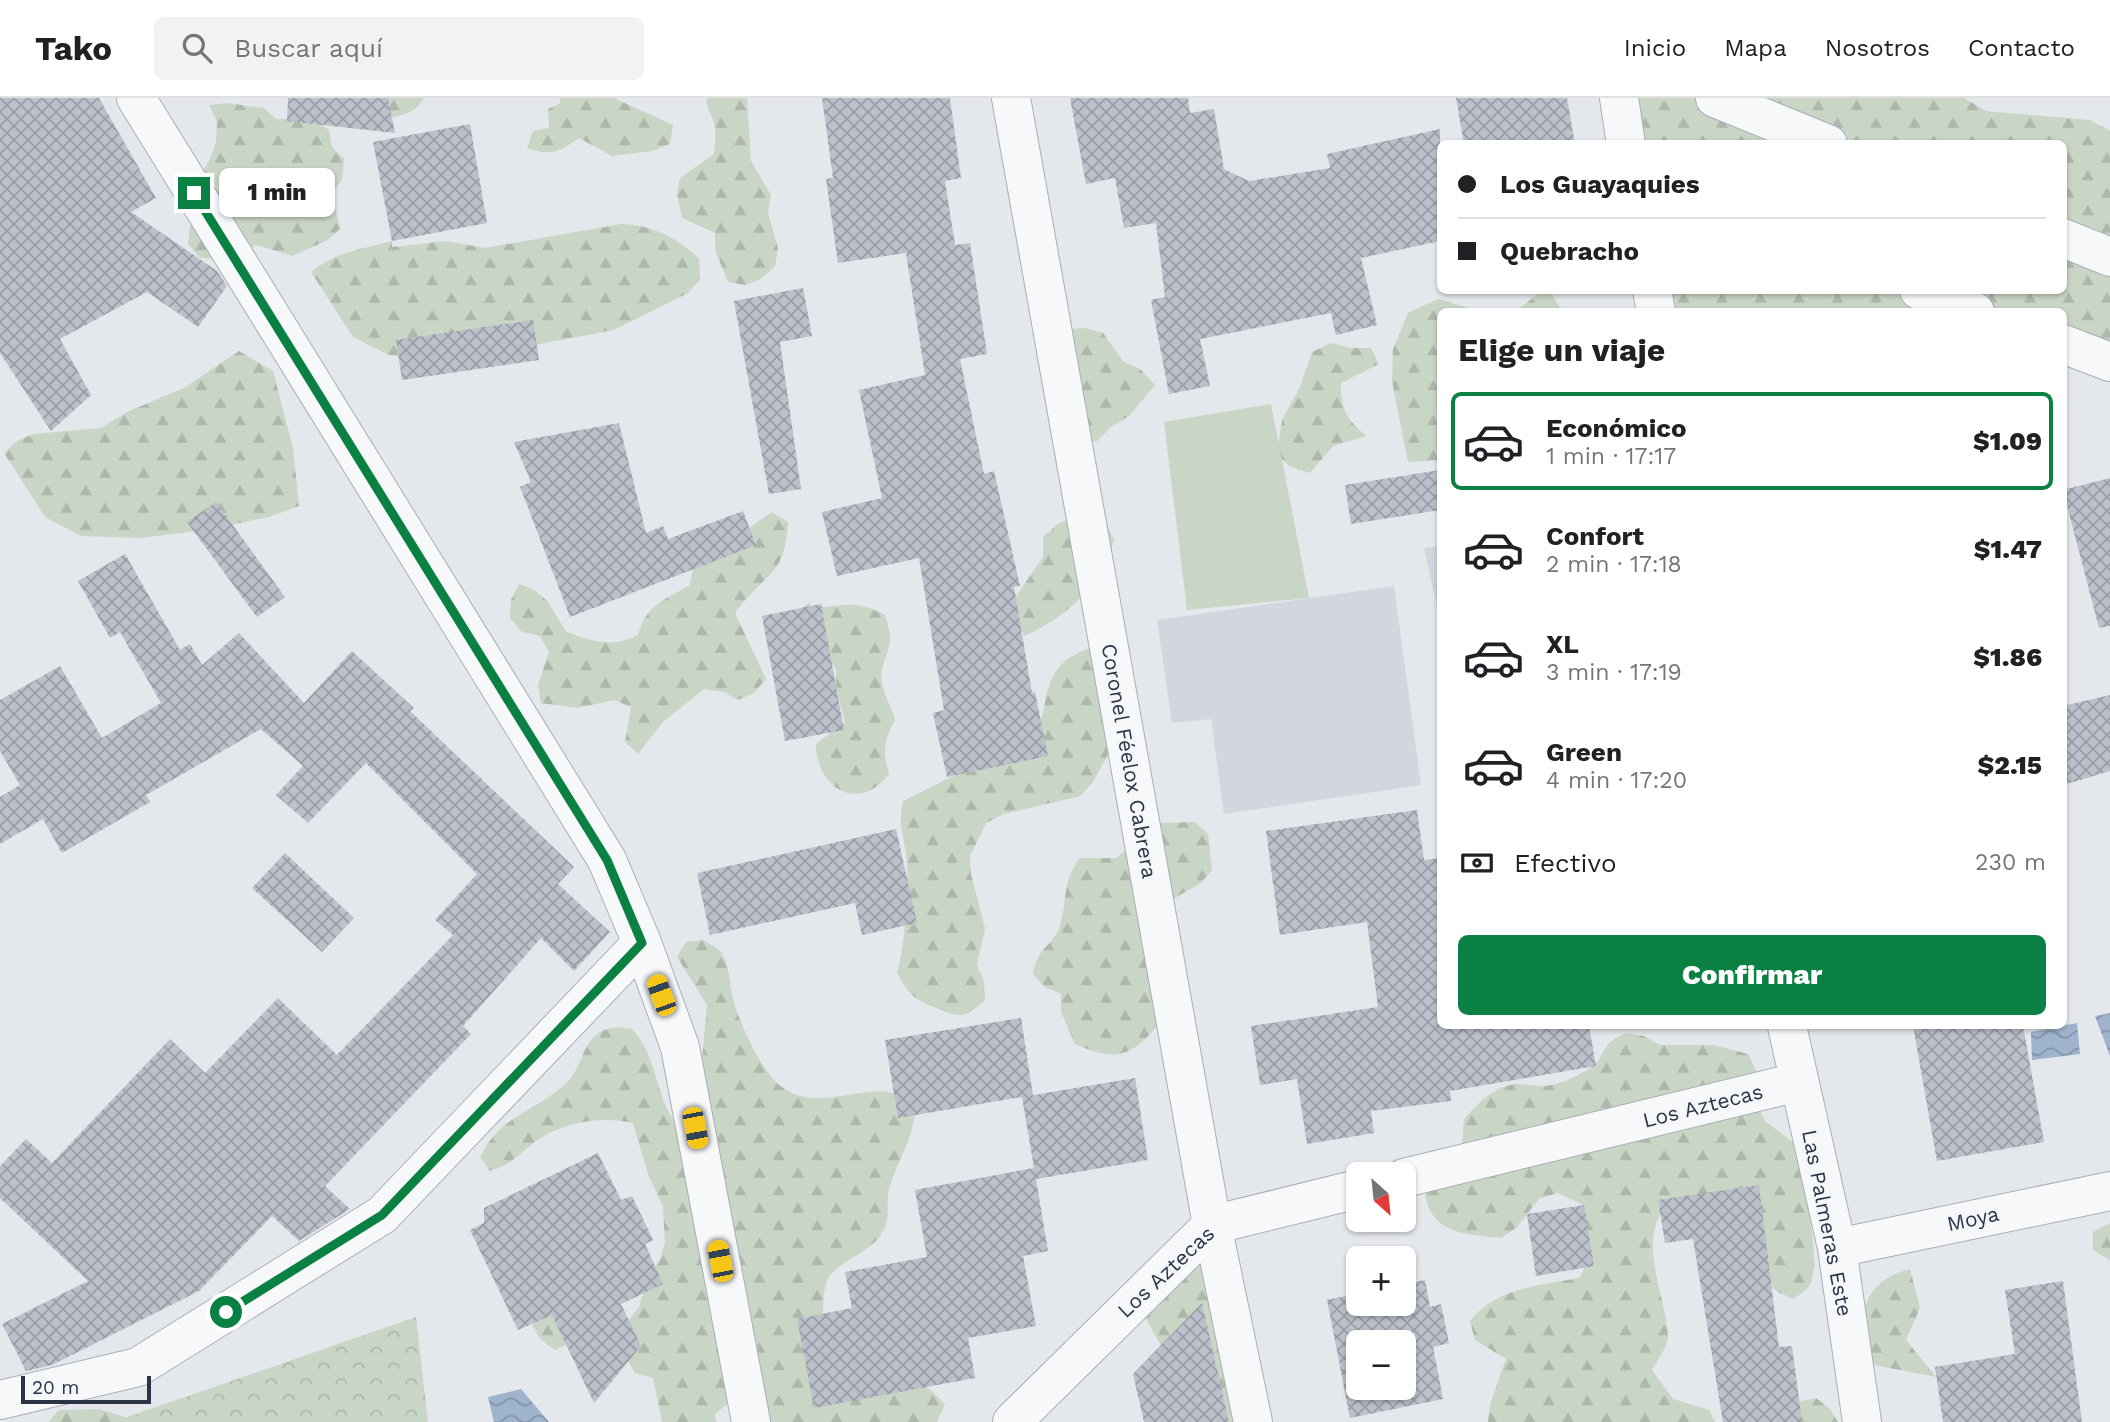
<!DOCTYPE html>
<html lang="es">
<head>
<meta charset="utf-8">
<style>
	body { margin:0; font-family:"Work Sans",sans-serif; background:#f2f2f2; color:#202124; height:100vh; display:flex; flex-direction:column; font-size:26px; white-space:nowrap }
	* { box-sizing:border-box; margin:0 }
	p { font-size:23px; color:#757577 }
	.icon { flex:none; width:38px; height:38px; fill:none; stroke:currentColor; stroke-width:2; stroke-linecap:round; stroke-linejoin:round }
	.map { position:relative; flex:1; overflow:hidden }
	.side { position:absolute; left:1437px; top:210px; width:630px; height:721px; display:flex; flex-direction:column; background:#fff; border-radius:10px; box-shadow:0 2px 5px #0004 }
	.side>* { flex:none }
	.top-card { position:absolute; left:1437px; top:42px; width:630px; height:154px; border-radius:10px; box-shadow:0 2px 5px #0004; display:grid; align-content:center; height:154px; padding:0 21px; background:#fff }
	.needle { width:46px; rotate:153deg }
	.buttons { position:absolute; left:1346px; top:1064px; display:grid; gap:14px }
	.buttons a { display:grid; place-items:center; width:70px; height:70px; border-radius:10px; background:#fff; box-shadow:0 2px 5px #0004; font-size:35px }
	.scale { position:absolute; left:21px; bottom:18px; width:130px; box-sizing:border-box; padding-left:7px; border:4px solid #2b3445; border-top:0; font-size:19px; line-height:24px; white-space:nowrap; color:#2b3445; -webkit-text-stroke:5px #f4f6f9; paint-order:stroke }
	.end { position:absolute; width:32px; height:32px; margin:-16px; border:9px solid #0b8043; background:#fff; box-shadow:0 0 0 4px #fff }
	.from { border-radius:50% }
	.bubble { position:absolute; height:49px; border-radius:10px; background:#fff; box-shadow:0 2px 5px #0004; font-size:23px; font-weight:800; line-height:49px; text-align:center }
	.car { position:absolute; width:21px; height:42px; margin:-21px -10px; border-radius:9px; box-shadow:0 0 5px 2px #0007; background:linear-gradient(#f5c518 24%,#345 0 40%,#f5c518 0 76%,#345 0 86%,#f5c518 0) }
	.top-card b { display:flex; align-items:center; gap:24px; height:66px; font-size:26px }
	.top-card b+b { border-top:2px solid #e0e0e0 }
	.top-card i { width:18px; height:18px; background:#202124 }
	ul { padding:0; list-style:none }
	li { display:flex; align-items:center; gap:21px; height:98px; margin:0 14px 10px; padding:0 7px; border:4px solid transparent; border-radius:10px }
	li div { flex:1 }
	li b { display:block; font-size:26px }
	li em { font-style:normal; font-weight:800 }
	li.active { border-color:#0b8043 }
	li>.icon { width:63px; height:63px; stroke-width:1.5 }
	h2 { padding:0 21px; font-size:32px; line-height:84px }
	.pay { display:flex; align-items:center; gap:18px; height:77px; padding:0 21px; font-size:26px }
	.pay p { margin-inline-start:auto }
	.action { display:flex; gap:14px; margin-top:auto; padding:14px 21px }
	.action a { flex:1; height:80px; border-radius:10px; background:#0b8043; color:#fff; font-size:28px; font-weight:800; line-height:80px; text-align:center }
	header { display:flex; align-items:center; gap:42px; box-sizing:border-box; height:98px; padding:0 35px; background:#fff; border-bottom:2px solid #e0e0e0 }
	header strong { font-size:33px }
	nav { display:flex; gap:38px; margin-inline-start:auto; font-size:24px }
	.search { width:490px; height:63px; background:#f2f2f2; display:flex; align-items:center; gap:18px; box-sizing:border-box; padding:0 24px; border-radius:10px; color:#757577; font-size:26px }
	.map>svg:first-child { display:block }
	.built { fill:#d2d6de }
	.forest { fill:url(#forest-firs) }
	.park { fill:url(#park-crowns) }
	.pitch { fill:#c9d6c5 }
	.water { fill:url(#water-waves) }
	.building { fill:url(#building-cross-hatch); fill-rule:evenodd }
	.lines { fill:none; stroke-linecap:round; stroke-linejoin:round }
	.minor-casing { stroke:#a9aeb7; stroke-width:40 }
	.minor { stroke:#f7f8fa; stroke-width:38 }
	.route { stroke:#0b8043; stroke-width:9 }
	.labels { text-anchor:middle; stroke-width:6; stroke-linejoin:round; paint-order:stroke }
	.street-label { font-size:21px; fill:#2b3445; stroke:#f4f6f9 }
</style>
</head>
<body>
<header>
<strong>Tako</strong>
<div class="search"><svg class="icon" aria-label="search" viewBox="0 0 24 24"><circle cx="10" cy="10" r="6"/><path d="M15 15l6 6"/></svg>Buscar aquí</div>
<nav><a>Inicio</a><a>Mapa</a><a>Nosotros</a><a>Contacto</a></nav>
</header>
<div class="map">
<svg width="2110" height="1324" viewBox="0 0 2110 1324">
	<defs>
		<pattern id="forest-firs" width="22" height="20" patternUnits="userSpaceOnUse" patternTransform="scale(1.75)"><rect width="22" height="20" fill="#c9d6c5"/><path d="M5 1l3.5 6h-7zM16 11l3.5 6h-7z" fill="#adb8ab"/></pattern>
		<pattern id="park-crowns" width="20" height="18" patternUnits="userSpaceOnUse" patternTransform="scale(1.75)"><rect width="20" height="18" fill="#c9d6c5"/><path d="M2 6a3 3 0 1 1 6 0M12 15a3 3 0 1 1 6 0" fill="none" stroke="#adb8ab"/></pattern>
		<pattern id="water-waves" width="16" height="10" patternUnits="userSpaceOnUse" patternTransform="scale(1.75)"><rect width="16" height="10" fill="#9fb4cc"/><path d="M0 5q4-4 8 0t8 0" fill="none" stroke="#8293a7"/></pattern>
		<pattern id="building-cross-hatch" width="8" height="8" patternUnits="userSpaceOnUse" patternTransform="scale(1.75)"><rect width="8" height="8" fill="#bbc0ca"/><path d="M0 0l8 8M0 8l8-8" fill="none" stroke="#989da6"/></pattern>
	</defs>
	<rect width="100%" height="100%" fill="#e4e7ec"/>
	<path class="built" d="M 1440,448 L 1440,523 L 1424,450 Z
		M 1394,488 L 1421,687 L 1224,716 L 1211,621 L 1172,625 L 1157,522 Z"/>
	<path class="forest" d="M 365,0 L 424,0 C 416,15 401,18 385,21 Z
		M 560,0 L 614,0 L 673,27 L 670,46 L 652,53 L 612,58 L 579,40 C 560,54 549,58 527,50 L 533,33 L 549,30 L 548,11 L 560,5 Z
		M 707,0 L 747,0 L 751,63 L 771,97 L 768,115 L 778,150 L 775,168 L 761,181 L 745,187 L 728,184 L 715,152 L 715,135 L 682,120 L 677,97 L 680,80 L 714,56 C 715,44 717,33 713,21 C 710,13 705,9 707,0 Z
		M 1604,0 L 1964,0 L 1986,13 L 2090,22 L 2110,33 L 2110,250 L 2063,240 L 2063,214 L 1676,213 L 1659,193 L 2063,192 L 2063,46 L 1617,45 Z
		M 227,5 L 264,10 L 276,21 L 314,22 L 329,32 L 332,49 L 344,61 L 342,81 L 332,96 L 340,131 L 326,143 L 292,158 L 257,147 L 219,161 L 200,160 L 188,146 L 190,128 L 199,114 L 201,76 L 210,61 L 216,44 L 217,24 L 209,7 Z
		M 621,126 C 651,127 678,139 699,161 L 700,181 L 688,195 L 614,232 L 513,251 L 410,258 L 389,257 L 353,239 L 311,174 C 335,154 363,151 392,143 L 392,149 L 446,143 L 485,150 Z
		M 1542,193 L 1550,193 L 1562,213 L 1516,213 Z
		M 1438,201 L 1479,213 L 1440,214 L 1440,362 L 1408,364 L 1392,283 L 1393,251 L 1408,215 Z
		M 1085,230 L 1103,235 L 1124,264 L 1140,271 L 1155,287 L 1129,318 L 1111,329 L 1096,344 L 1074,334 L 1067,231 Z
		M 1331,245 L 1351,250 L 1371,250 L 1379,266 L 1341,285 C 1340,311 1347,321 1366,338 L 1333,348 L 1310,375 L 1289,368 L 1277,356 L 1282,322 L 1300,289 L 1312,254 Z
		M 239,253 L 273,273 L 293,350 L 299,408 L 269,419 L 205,432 L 140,440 L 81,438 L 45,419 L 4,355 L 17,343 L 33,336 L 101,330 L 127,314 L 184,290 Z
		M 772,414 L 788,424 C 785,481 764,474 735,515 L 766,581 L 754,595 L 738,602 L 724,594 L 704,591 L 663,624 L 638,656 L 625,644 L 631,609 L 614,602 L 578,610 L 541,605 L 538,587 L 549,554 L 540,538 L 522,534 L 510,520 L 511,502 L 519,486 C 551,497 549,509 567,534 C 594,544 612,550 638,537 C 647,505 664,503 690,487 L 693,469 Z
		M 1073,419 L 1090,419 L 1107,427 L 1114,442 C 1102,487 1066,520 1024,538 L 1012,504 L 1043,459 L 1043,439 L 1058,426 Z
		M 809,505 L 813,510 C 844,508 856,501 885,517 C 899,556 878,557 882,586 C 884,597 892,610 895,622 C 884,642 882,654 889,676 C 859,716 816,690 816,646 L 845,624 L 836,590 L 836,571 L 795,514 Z
		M 1088,551 L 1105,552 L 1111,651 L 1093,684 L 1080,698 L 1004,716 L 986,725 L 970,758 L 971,776 L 985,830 L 977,867 L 984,883 L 985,902 C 965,921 960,920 936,910 C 915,902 907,895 897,874 C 905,851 910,781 906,756 C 903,735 898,725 903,703 L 953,678 L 1041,623 C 1049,588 1049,564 1088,551 Z
		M 1195,724 L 1208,736 L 1212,772 L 1201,785 L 1168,804 L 1157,928 C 1130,961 1113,963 1075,946 L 1061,914 L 1061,896 L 1045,889 L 1033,876 C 1038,847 1054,848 1060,828 C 1068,801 1061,785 1080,760 L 1116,760 L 1159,725 Z
		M 703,842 C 707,845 713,847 717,850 C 730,861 729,885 733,900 C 738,923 761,971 778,986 C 820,1022 871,974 916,1004 C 914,1042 899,1058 889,1091 C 886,1103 890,1117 885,1129 C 875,1154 844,1159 829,1179 C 823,1189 823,1205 823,1216 L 932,1293 L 945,1306 L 937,1324 L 756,1324 L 730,1304 L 715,1316 L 716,1324 L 662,1324 L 653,1280 L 635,1275 L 625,1258 L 627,1224 L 639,1209 L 649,1176 L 660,1162 L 665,1145 L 663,1109 L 648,1076 L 633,1025 C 601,1018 567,1023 539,1041 C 520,1054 514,1066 490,1073 L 480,1059 C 501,1015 538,1014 568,983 C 582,969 582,945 600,934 C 611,928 620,929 632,931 C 660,962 653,997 678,1028 L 702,962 L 707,907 L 677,859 L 686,844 Z
		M 1626,935 L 1644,938 L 1660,947 L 1714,947 L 1748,956 L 1756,972 L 1757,1007 L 1765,1023 L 1794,1045 C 1801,1076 1823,1159 1810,1187 C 1807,1192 1799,1197 1793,1201 L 1776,1193 L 1671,1103 C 1633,1138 1666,1194 1668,1238 C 1668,1248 1657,1263 1652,1272 L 1673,1301 L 1709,1312 L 1715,1324 L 1488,1324 L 1490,1306 L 1506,1261 L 1475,1242 L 1470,1223 C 1495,1190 1541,1187 1579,1180 C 1594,1158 1592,1135 1579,1113 L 1584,1107 L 1557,1095 L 1539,1101 L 1516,1130 L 1501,1140 C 1466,1136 1433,1137 1425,1097 L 1461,1058 L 1464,1021 C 1476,1008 1489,993 1506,988 C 1519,984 1526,987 1538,988 C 1553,990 1576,979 1589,971 C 1607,959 1599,945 1626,935 Z
		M 2110,1125 L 2110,1162 L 2093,1152 L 2093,1134 Z
		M 1193,1133 L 1250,1324 L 1176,1324 L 1162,1250 L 1145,1219 Z
		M 1910,1171 L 1920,1210 L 1906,1242 L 1936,1279 L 1874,1267 L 1857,1260 C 1862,1217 1861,1183 1910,1171 Z
		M 544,1197 L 573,1243 L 555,1252 C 537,1240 531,1232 531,1211 Z
		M 1816,1300 L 1830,1311 L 1838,1324 L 1771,1324 L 1798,1304 Z
		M 99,1311 L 134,1322 L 153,1324 L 48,1324 L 59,1312 Z"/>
	<path class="park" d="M 416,1219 L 428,1324 L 113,1324 Z"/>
	<path class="pitch" d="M 1271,306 L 1309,500 L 1187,512 L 1164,324 Z"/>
	<path class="water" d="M 2110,915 L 2110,958 L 2095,918 Z
		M 2077,925 L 2080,956 L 2032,962 L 2031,934 Z
		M 521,1291 L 549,1324 L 494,1324 L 488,1299 Z"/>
	<path class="building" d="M 0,0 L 99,0 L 156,100 L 131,114 L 217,173 L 227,188 L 198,229 L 147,194 L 60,241 L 91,297 L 51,333 L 0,255 Z
		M 288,0 L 388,0 L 395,35 L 287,23 Z
		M 822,0 L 950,0 L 961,80 L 945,83 L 955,147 L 970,145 L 987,256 L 960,261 L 984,376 L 994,373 L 1020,488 L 1014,489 L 1032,595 L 1035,594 L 1048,658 L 947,679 L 933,615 L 944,612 L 919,460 L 837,478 L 822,414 L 882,400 L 859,292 L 925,277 L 906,155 L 838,165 L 826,81 L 833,80 Z
		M 1070,0 L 1188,0 L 1190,15 L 1214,11 L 1224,71 L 1249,83 L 1330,70 L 1327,56 L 1440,31 L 1440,143 L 1361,160 L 1377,227 L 1336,237 L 1331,215 L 1200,241 L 1210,288 L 1169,296 L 1151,202 L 1165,199 L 1156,125 L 1124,130 L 1115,80 L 1086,86 Z
		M 1456,0 L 1567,0 L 1575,46 L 1464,46 Z
		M 470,26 L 487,125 L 392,143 L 373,44 Z
		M 803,190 L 812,238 L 780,244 L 801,391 L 769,396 L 734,203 Z
		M 533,222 L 539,262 L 402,282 L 396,242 Z
		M 619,325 L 646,435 L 663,428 L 668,441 L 743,413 L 756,447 L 570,519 L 520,389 L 531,384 L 514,344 Z
		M 1440,372 L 1440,412 L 1351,426 L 1345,387 Z
		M 2110,380 L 2110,528 L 2099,530 L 2063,392 Z
		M 216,404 L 285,499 L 257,519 L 187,424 Z
		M 125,456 L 180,552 L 190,546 L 202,567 L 239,535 L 304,605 L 352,553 L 414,610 L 410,613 L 574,769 L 558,786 L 610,834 L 574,873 L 541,840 L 463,928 L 471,936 L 325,1088 L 350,1111 L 299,1143 L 272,1118 L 199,1193 L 52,1267 L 26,1273 L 2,1226 L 88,1183 L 0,1100 L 0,1068 L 26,1041 L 52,1065 L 170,941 L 205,975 L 278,900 L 337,957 L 453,837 L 435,822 L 477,776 L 366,665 L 308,725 L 276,697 L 303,668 L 261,631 L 146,697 L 150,704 L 62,755 L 43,721 L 0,746 L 0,699 L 20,687 L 0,653 L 0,602 L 60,568 L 102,640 L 161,605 L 120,534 L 110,540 L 78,483 Z
		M 821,506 L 844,632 L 785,643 L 762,518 Z
		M 2110,597 L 2110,673 L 2063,687 L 2063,608 Z
		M 1417,712 L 1424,762 L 1440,760 L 1440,928 L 1589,928 L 1596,968 L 1450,993 L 1451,1003 L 1371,1013 L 1374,1035 L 1307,1046 L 1297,981 L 1260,987 L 1251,928 L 1378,909 L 1367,824 L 1280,837 L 1266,733 Z
		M 896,731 L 917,825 L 862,837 L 855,805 L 710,837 L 697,775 Z
		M 285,755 L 354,820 L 322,854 L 252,790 Z
		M 1021,920 L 1033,997 L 898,1020 L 885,942 Z
		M 1913,928 L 2023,928 L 2044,1044 L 1937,1063 Z
		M 1135,980 L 1148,1062 L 1036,1081 L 1048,1153 L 1023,1158 L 1036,1228 L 968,1240 L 975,1280 L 814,1310 L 797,1221 L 852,1210 L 845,1174 L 927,1159 L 915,1092 L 1034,1070 L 1022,999 Z
		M 598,1055 L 621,1102 L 632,1098 L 653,1142 L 645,1146 L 663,1186 L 621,1206 L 641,1248 L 594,1305 L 552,1217 L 518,1232 L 470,1132 L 484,1125 L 484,1110 Z
		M 1759,1087 L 1779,1249 L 1792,1248 L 1802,1324 L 1723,1324 L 1693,1141 L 1665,1145 L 1658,1102 Z
		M 1584,1107 L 1594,1168 L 1536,1178 L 1527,1116 Z
		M 1425,1182 L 1430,1209 L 1441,1206 L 1449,1245 L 1433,1249 L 1443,1301 L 1350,1320 L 1327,1202 L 1358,1195 L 1358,1206 L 1404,1206 L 1404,1186 ZM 1358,1244 L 1404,1244 L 1404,1290 L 1358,1290 Z
		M 2063,1183 L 2082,1324 L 1943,1324 L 1935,1269 L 2015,1256 L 2005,1192 Z
		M 1202,1205 L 1229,1324 L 1144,1324 L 1133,1276 Z"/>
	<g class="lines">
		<defs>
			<path id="minor" d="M 136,0 L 607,762 L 642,845 L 680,949 L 751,1324
				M 1011,0 L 1212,1127 L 1253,1324
				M 1619,0 L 1626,46
				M 1715,0 L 1828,46
				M 2063,140 L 2110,159
				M 1652,192 L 1656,214
				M 1919,192 L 1975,214
				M 2063,246 L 2110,264
				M 1787,928 L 1837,1150 L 1862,1324
				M 1404,1080 L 1798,984
				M 1837,1150 L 2110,1093
				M 0,1302 L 138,1269 L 382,1117 L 642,845
				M 1012,1324 L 1212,1127 L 1358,1091"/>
		</defs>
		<use href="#minor" class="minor-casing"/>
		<use href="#minor" class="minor"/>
	</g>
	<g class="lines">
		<path class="route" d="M 194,95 L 607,762 L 642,845 L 382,1117 L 226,1214"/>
	</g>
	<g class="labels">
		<g class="street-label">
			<text transform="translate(1129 663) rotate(80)" y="7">Coronel Féelox Cabrera</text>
			<text transform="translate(1703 1008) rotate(-14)" y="7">Los Aztecas</text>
			<text transform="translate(1973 1121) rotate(-12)" y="7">Moya</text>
			<text transform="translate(1827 1125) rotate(79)" y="7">Las Palmeras Este</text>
			<text transform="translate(1166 1174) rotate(-43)" y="7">Los Aztecas</text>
		</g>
	</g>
</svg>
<div class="buttons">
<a><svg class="needle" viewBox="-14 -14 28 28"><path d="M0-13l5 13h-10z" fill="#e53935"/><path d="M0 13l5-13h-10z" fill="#757577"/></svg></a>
<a>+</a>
<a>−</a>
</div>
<div class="scale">20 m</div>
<i class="end from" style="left:226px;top:1214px"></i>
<i class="end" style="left:194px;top:95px"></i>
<div class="bubble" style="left:219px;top:70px;width:116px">1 min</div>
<i class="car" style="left:661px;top:897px;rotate:340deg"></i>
<i class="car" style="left:695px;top:1030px;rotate:169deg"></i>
<i class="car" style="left:720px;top:1163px;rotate:349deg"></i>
<div class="top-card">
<b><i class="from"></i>Los Guayaquies</b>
<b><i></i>Quebracho</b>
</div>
<section class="side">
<h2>Elige un viaje</h2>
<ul>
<li class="active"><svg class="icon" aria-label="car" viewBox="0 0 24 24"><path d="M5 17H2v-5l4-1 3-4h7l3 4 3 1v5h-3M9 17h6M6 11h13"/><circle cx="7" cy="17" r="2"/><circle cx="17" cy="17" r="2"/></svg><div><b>Económico</b><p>1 min · 17:17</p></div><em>$1.09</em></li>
<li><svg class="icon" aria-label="car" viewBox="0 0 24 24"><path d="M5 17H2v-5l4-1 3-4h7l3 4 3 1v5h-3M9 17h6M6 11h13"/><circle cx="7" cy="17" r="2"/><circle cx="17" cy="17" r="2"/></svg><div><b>Confort</b><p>2 min · 17:18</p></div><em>$1.47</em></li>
<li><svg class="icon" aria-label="car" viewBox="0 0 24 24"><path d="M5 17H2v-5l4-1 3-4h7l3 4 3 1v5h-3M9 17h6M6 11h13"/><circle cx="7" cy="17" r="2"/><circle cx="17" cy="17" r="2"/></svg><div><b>XL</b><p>3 min · 17:19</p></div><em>$1.86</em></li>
<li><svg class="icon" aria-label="car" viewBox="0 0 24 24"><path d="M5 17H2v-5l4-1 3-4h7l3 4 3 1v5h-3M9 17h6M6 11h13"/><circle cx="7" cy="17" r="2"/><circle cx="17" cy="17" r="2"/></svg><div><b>Green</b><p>4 min · 17:20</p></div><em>$2.15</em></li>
</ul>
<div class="pay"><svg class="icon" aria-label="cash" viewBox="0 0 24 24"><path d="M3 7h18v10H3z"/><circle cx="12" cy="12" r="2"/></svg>Efectivo<p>230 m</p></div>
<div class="action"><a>Confirmar</a></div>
</section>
</div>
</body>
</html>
